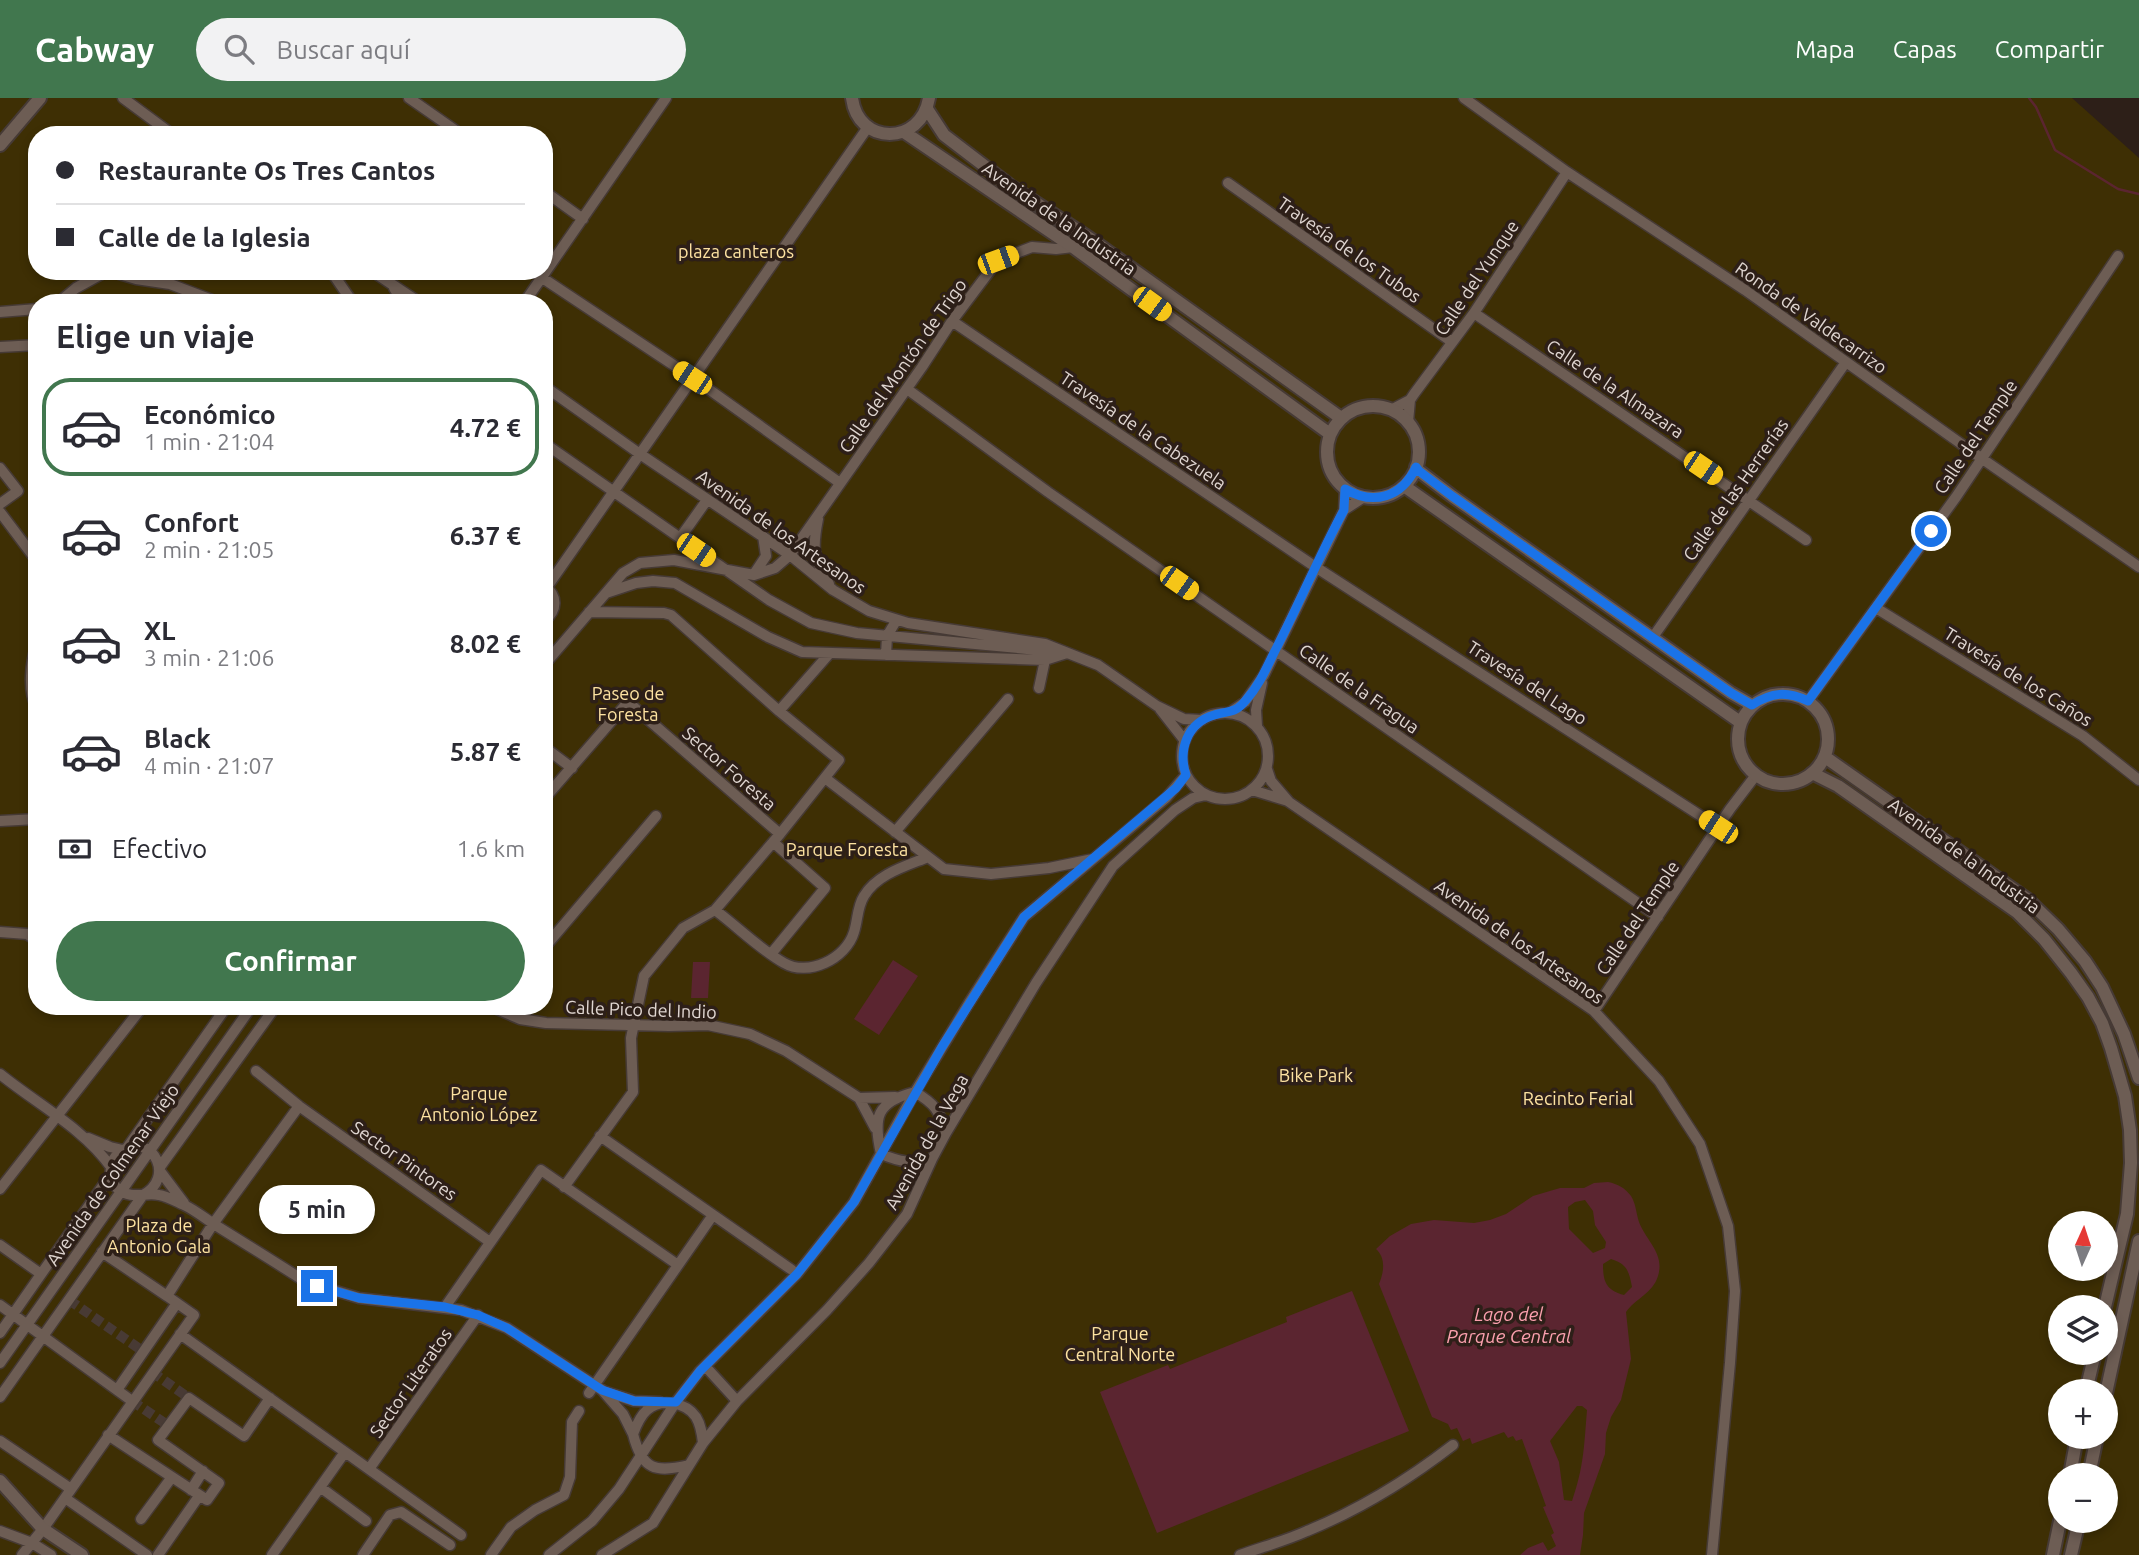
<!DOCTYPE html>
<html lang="es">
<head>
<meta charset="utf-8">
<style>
	body { margin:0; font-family:Ubuntu,sans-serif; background:#f2f2f3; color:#2b2b33; height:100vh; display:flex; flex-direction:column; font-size:26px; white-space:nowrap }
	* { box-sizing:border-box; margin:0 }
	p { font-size:23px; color:#7c7c81 }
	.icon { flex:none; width:38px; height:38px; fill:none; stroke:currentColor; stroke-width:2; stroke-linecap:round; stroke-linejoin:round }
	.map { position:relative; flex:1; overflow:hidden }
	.details { position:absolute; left:28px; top:196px; width:525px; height:721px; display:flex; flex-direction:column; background:#fff; border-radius:28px; box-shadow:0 4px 10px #0003 }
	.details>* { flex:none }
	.top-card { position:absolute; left:28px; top:28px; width:525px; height:154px; border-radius:28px; box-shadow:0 4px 10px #0003; display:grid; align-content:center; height:154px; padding:0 28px; background:#fff }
	.needle { width:46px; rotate:3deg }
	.controls { position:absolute; left:2048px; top:1113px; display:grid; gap:14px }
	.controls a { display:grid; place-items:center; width:70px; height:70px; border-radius:50%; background:#fff; box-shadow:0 4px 10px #0003; font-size:35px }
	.end { position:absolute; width:32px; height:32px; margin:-16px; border:9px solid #1a73e8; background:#fff; box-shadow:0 0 0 4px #fff }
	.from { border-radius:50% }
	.bubble { position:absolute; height:49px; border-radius:24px; background:#fff; box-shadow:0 4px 10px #0003; font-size:23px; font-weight:700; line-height:49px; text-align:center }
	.car { position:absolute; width:21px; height:42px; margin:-21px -10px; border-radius:9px; box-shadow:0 0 5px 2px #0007; background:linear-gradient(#f5c518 24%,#345 0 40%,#f5c518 0 76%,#345 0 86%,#f5c518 0) }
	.top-card b { display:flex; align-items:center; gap:24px; height:66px; font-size:26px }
	.top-card b+b { border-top:2px solid #e1e1e2 }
	.top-card i { width:18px; height:18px; background:#2b2b33 }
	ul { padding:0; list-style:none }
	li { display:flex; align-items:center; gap:21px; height:98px; margin:0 14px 10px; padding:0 14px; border:4px solid transparent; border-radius:28px }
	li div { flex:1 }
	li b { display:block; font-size:26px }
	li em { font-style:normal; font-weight:700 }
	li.selected { border-color:#41774e }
	li>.icon { width:63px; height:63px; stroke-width:1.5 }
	h2 { padding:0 28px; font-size:32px; line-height:84px }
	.pay { display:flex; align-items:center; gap:18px; height:77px; padding:0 28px; font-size:26px }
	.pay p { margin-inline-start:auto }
	.button { display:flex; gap:14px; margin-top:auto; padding:14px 28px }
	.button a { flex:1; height:80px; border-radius:42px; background:#41774e; color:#fff; font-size:28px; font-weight:700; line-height:80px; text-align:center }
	header { display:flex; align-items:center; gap:42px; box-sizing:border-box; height:98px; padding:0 35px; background:#41774e; color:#fff }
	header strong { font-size:33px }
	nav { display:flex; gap:38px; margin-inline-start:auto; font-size:24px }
	.search { width:490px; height:63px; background:#f2f2f3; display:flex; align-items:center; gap:18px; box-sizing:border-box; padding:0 24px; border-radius:38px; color:#7c7c81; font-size:26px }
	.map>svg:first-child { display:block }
	.green { fill:#3e2f04; fill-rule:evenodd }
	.water { fill:#5b2530; fill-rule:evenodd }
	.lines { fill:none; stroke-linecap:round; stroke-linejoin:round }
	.stream { stroke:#5b2530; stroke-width:2.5 }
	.street-tunnel { stroke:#483a34; stroke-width:10; stroke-dasharray:10 5; stroke-linecap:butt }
	.street-casing { stroke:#463a35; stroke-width:13 }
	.secondary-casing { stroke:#463a35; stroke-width:16 }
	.street { stroke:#6d5d54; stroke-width:10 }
	.secondary { stroke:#6d5d54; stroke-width:12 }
	.route { stroke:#1a73e8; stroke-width:9 }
	.labels { text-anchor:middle; stroke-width:7; stroke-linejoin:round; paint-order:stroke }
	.street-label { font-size:18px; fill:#e0d6d1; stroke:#2d1f18 }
	.park-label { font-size:18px; fill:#fde2a1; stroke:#2d1f18 }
	.water-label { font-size:19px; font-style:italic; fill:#fba0ae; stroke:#2d1f18 }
</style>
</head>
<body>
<header>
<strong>Cabway</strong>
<div class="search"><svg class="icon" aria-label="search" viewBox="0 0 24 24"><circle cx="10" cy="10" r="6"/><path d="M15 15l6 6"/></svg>Buscar aquí</div>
<nav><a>Mapa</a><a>Capas</a><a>Compartir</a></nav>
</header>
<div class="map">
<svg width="2139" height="1457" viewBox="0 0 2139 1457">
	<rect width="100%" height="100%" fill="#2d1f18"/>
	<path class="green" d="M 0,0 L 2072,0 L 2139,60 L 2139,1457 L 0,1457 ZM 37,37 L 544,37 L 544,173 L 37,173 ZM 37,205 L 544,205 L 544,908 L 37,908 ZM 2060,1125 L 2105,1125 L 2105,1171 L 2060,1171 ZM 2060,1209 L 2105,1209 L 2105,1255 L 2060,1255 ZM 2060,1293 L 2105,1293 L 2105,1339 L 2060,1339 ZM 2060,1377 L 2105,1377 L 2105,1423 L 2060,1423 Z"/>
	<path class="water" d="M 893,862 L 918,878 L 879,937 L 854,921 Z
		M 693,864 L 710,864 L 708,900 L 691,900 Z
		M 1608,1084 C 1618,1086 1625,1090 1631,1098 C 1636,1106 1636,1115 1639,1124 C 1646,1143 1665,1155 1658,1178 C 1653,1195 1635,1201 1626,1214 L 1631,1261 L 1621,1302 L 1611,1319 L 1606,1335 L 1605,1356 L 1584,1415 L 1583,1437 L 1580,1457 L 1520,1457 L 1528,1450 L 1543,1444 L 1548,1453 L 1556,1448 L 1551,1437 L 1554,1435 L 1543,1409 L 1546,1408 L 1522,1341 L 1516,1343 L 1513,1338 L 1508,1340 L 1504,1334 L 1472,1346 L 1470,1340 L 1463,1343 L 1457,1330 L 1451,1332 L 1448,1326 L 1432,1319 L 1379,1186 C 1384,1174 1386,1160 1376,1151 L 1390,1138 L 1411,1126 L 1434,1122 L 1474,1125 L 1490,1122 L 1506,1116 L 1533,1098 L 1560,1090 L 1584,1090 L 1594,1085 ZM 1585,1102 L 1593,1113 L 1595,1127 L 1606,1144 L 1605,1150 L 1593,1155 L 1569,1131 L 1568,1109 L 1575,1104 ZM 1611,1161 C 1627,1166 1629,1173 1632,1189 L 1624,1197 C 1606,1192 1603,1184 1603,1166 ZM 1577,1308 L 1582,1308 L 1587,1312 C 1584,1348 1584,1368 1572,1403 L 1564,1402 L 1559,1364 L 1550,1343 Z
		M 1352,1193 L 1409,1333 L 1157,1435 L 1100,1294 L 1168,1267 L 1170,1271 L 1287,1224 L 1286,1219 Z"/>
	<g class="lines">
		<path class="stream" d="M 2029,0 L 2036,9 L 2055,52 L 2118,91 L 2139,96"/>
		<path class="street-tunnel" d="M 69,1202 L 144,1254
			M 152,1274 L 189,1300
			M 132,1303 L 169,1328"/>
		<defs>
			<path id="street" d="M 123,0 L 173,37
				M 409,0 L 462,37
				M 1464,0 L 1567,74 L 1745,192 L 1981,360 L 2139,469
				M 1228,85 L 1452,244
				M 544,93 L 583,121
				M 109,173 L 136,181 L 170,186 L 220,205
				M 331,173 L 353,205
				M 372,173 L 420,205
				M 532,173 L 693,280 L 840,385
				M 394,190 L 403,205
				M 58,205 L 76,190 L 107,173
				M 524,205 L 666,0
				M 0,214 L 37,211
				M 1474,215 L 1806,442
				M 952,223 L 1317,470 L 1718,729
				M 0,249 L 37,247
				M 693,280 L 868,29
				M 544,288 L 640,356 L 790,457 L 833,492 L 869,513 L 908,525 L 1045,546 L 1098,567 L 1157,608 L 1184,621 L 1202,622
				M 907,291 L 1048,394 L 1658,819
				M 1391,312 L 1410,302
				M 1408,324 L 1410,302 L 1414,296 L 1474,215 L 1567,74
				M 544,345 L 769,502 L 811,525 L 857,535 L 1049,553
				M 0,370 L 18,393 L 0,406
				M 1344,412 L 1345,391
				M 0,414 L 37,463
				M 818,421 C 812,451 813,459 829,486
				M 680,440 L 707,402
				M 754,476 L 766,458 L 763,438
				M 544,487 C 558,498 558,512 544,523
				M 547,489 L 688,287
				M 606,495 L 636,485 L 653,483 L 675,485 L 768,539 L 802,554 L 1045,562 L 1067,555
				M 1876,510 L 2083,638 L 2139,682
				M 589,514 L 664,515 L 671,517 L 779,613 L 829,556
				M 1653,539 L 1846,264
				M 37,545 C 31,564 27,592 37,610
				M 886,557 L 887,538 L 896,523
				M 544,567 L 623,475 L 640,465 L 674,462 L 754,477 L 775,470 L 790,457 L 922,269 L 952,223 L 998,162 L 1032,149 L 1056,151 L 1073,149
				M 1039,590 L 1045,562
				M 1808,603 L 1956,399 L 2118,158
				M 1160,611 L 1185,643
				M 1229,615 L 1245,604 L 1264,577 L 1344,412 L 1364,399
				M1182 658a43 43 0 1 1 86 0a43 43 0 1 1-86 0Z
				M 1257,628 L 1256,612 L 1262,585
				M 544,649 L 572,670
				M 1267,671 L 1271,683 L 1289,704 L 1594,913 L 1659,983 L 1700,1046 L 1728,1128 L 1735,1193 L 1730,1265 L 1712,1457
				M 825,680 L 944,771 L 991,776 L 1049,770 L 1093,761
				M 1252,692 L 1288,703
				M 544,701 L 628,604 L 780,736
				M 0,723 L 37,721
				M 895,734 L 1008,601
				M 715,812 C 738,829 758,850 784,865 C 808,879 846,861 854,834 C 858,822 857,809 864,798 C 877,776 906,768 928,759
				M 0,834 L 27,836 L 37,843
				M 544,850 L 656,718
				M 771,856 L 825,790 L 773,744
				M 490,908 L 520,921 L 546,925 L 669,928 L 708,927 L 750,936 L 786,953 L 859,1000 L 875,1030
				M 1594,913 L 1730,711 L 1756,677
				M 256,973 L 299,1008 L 490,1144
				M 0,976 C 37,1006 83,1030 111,1069
				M 859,1000 L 895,999
				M 600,1038 L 792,1172
				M 88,1040 L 110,1049 L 123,1052
				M 127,1050 L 227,908
				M 932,1061 C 912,1066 900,1064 881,1056 C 873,1019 876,1004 915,994 C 935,1006 939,1012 946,1035
				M 160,1069 L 276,908
				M 160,1073 L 184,1105
				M 564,1089 L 633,994 L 631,940 L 644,878 L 683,830 L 715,812 L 780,736 L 839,662 L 779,613
				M 0,1091 L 143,908
				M 0,1147 L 41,1176
				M 102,1154 L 167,1198 L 213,1126 L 299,1008
				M 0,1207 L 132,1303
				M 445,1209 L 541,1072 L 678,1167
				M 0,1235 L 111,1076
				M 180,1236 L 461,1437
				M 0,1265 L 252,908
				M 705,1268 L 737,1303
				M 117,1292 L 177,1205
				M 603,1293 L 634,1303 L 660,1304
				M 589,1295 L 713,1117
				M 0,1299 L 143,1097 C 175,1080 154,1037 125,1051 C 109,1058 106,1080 118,1091 C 131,1102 145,1094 159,1097 C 167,1098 177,1104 184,1107 C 197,1113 208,1123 220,1130 C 249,1148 278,1166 306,1184 L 359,1200 L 461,1212 L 507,1230 L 602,1292 L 623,1316 L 633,1336
				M 108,1337 L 207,1402 L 219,1385 L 158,1342 L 189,1300 L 244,1338 L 270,1300
				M 0,1343 L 71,1391
				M 689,1367 C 655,1375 642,1372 633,1336 C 636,1328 640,1318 647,1312 C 660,1300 686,1304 696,1319 C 701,1327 702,1336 703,1345
				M 369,1371 L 478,1217
				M 320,1389 L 366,1423
				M 191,1392 L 203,1373
				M 65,1400 L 147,1457
				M 141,1421 L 172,1379
				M 0,1433 L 32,1445 L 51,1457
				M 22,1457 L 43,1431 L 194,1217 L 167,1198
				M 158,1457 L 199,1398
				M 272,1457 L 345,1354
				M 363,1457 L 390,1417 L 401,1414 L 450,1447
				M 491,1457 L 511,1429 L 535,1412 L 564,1397 L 570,1379 L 572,1324 L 579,1313
				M 549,1457 L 592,1423 L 619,1391 L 676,1304 L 700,1273 L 797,1176 L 854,1104 L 915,994 L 969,905 L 1024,819 L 1166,700 L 1186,677
				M 602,1457 L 653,1425 L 703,1345 L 737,1303 L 827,1212 L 869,1165 L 907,1116 L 932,1061 L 946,1035 L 1036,885 L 1113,768 L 1175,712 L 1193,700 L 1206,697
				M 1240,1457 C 1262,1449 1285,1443 1307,1433 C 1359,1412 1409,1381 1453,1347"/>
			<path id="secondary" d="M 852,0 C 858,48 921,48 929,0
				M 927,11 L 944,37 L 1012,89 L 1089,140 L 1341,320
				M 904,34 L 1073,149 L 1330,336
				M 0,47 L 40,0
				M1327 354a46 46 0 1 1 92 0a46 46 0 1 1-92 0Z
				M 1416,369 L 1419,373 L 1452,398 L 1731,595 L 1752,607
				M 1404,388 L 1740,624
				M1738 641a45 45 0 1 1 90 0a45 45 0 1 1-90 0Z
				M 1825,659 L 2027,801 L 2058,831 L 2085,863 L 2102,889 L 2124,936 L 2139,980
				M 1812,675 L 1838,688 L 2017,814 L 2044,841 L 2071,875 L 2088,899 L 2102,925 L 2111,950 L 2125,998 L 2130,1032 L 2131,1065 L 2127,1116 L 2105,1209
				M 2086,1293 L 2095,1255
				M 2105,1300 L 2139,1143
				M 2070,1377 L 2077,1339
				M 2089,1377 L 2097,1339
				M 0,1383 L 43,1431 L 82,1457
				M 2053,1457 L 2060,1423
				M 2071,1457 L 2079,1423"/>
		</defs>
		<use href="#street" class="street-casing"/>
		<use href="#secondary" class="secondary-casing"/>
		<use href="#street" class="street"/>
		<use href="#secondary" class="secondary"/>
	</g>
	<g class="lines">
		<path class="route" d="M 317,1188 L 359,1200 L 445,1209 L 478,1217 L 507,1230 L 602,1292 L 634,1303 L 676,1304 L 700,1273 L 797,1176 L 854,1104 L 942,949 L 1024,819 L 1176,690 L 1186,677 C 1178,652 1187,625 1214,617 C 1228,612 1234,617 1246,602 C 1261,585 1268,566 1278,547 C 1301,502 1320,456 1344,412 L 1345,391 C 1374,408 1402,399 1416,369 L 1419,373 L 1452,398 L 1731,595 L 1752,607 C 1772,594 1787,593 1808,603 L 1931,433"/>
	</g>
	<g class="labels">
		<g class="street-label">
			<text transform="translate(1059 121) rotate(35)" y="6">Avenida de la Industria</text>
			<text transform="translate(1349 152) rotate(35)" y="6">Travesía de los Tubos</text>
			<text transform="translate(1477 180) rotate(-56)" y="6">Calle del Yunque</text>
			<text transform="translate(1811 220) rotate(35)" y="6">Ronda de Valdecarrizo</text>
			<text transform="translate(903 268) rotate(-55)" y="6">Calle del Montón de Trigo</text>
			<text transform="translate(1615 291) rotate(34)" y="6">Calle de la Almazara</text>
			<text transform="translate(1143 333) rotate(34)" y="6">Travesía de la Cabezuela</text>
			<text transform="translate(1976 339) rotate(-56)" y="6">Calle del Temple</text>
			<text transform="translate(1736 392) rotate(-55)" y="6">Calle de las Herrerías</text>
			<text transform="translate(781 434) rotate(35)" y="6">Avenida de los Artesanos</text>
			<text transform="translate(2018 579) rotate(32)" y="6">Travesía de los Caños</text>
			<text transform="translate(1527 585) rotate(33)" y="6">Travesía del Lago</text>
			<text transform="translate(1359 591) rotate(35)" y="6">Calle de la Fragua</text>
			<text transform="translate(729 671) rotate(41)" y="6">Sector Foresta</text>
			<text transform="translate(1964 758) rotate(36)" y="6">Avenida de la Industria</text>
			<text transform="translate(1638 820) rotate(-56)" y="6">Calle del Temple</text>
			<text transform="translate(1519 844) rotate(35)" y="6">Avenida de los Artesanos</text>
			<text transform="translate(641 912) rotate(2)" y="6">Calle Pico del Indio</text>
			<text transform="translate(927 1044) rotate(-61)" y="6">Avenida de la Vega</text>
			<text transform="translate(404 1063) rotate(35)" y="6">Sector Pintores</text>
			<text transform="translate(113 1077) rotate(-55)" y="6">Avenida de Colmenar Viejo</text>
			<text transform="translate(411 1285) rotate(-55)" y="6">Sector Literatos</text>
		</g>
		<g class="park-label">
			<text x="736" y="160">plaza canteros</text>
			<text x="628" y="602">Paseo de<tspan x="628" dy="21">Foresta</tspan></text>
			<text x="847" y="758">Parque Foresta</text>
			<text x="1316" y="984">Bike Park</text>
			<text x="479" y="1002">Parque<tspan x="479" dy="21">Antonio López</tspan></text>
			<text x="1578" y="1007">Recinto Ferial</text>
			<text x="159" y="1134">Plaza de<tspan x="159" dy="21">Antonio Gala</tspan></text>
			<text x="1120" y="1242">Parque<tspan x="1120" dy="21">Central Norte</tspan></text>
		</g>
		<g class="water-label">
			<text x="1509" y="1223">Lago del<tspan x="1509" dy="22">Parque Central</tspan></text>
		</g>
	</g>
</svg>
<div class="controls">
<a><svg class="needle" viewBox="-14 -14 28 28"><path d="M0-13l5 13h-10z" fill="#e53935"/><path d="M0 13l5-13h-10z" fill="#7c7c81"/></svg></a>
<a><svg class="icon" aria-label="layers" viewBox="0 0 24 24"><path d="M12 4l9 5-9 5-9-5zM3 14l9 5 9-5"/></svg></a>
<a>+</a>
<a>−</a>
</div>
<i class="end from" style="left:1931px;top:433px"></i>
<i class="end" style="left:317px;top:1188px"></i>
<div class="bubble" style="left:259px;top:1087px;width:116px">5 min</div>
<i class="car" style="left:998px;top:162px;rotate:70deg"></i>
<i class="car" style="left:1152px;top:206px;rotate:126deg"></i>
<i class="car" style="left:692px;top:280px;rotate:303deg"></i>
<i class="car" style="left:1703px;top:370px;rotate:124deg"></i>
<i class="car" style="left:696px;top:452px;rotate:124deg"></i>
<i class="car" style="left:1179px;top:485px;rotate:125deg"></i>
<i class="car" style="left:1718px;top:729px;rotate:303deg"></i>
<div class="top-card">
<b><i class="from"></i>Restaurante Os Tres Cantos</b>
<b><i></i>Calle de la Iglesia</b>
</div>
<section class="details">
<h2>Elige un viaje</h2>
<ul>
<li class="selected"><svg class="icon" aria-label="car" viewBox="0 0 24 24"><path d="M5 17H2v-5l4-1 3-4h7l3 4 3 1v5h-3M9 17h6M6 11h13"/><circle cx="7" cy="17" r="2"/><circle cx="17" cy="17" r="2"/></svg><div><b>Económico</b><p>1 min · 21:04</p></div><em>4.72 €</em></li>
<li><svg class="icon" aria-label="car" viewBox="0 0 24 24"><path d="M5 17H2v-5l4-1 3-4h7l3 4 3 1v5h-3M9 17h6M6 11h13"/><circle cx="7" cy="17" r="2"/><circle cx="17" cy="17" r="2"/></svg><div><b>Confort</b><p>2 min · 21:05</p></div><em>6.37 €</em></li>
<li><svg class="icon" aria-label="car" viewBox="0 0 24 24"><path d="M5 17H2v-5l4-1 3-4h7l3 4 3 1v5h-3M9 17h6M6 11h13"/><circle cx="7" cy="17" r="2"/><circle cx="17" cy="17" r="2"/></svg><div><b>XL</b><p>3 min · 21:06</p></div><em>8.02 €</em></li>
<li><svg class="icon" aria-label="car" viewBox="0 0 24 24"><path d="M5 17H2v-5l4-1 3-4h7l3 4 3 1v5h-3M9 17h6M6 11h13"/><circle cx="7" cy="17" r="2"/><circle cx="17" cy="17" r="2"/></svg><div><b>Black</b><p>4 min · 21:07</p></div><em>5.87 €</em></li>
</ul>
<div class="pay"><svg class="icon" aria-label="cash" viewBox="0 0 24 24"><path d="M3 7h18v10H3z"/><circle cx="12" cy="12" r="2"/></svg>Efectivo<p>1.6 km</p></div>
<div class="button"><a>Confirmar</a></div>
</section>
</div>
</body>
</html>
